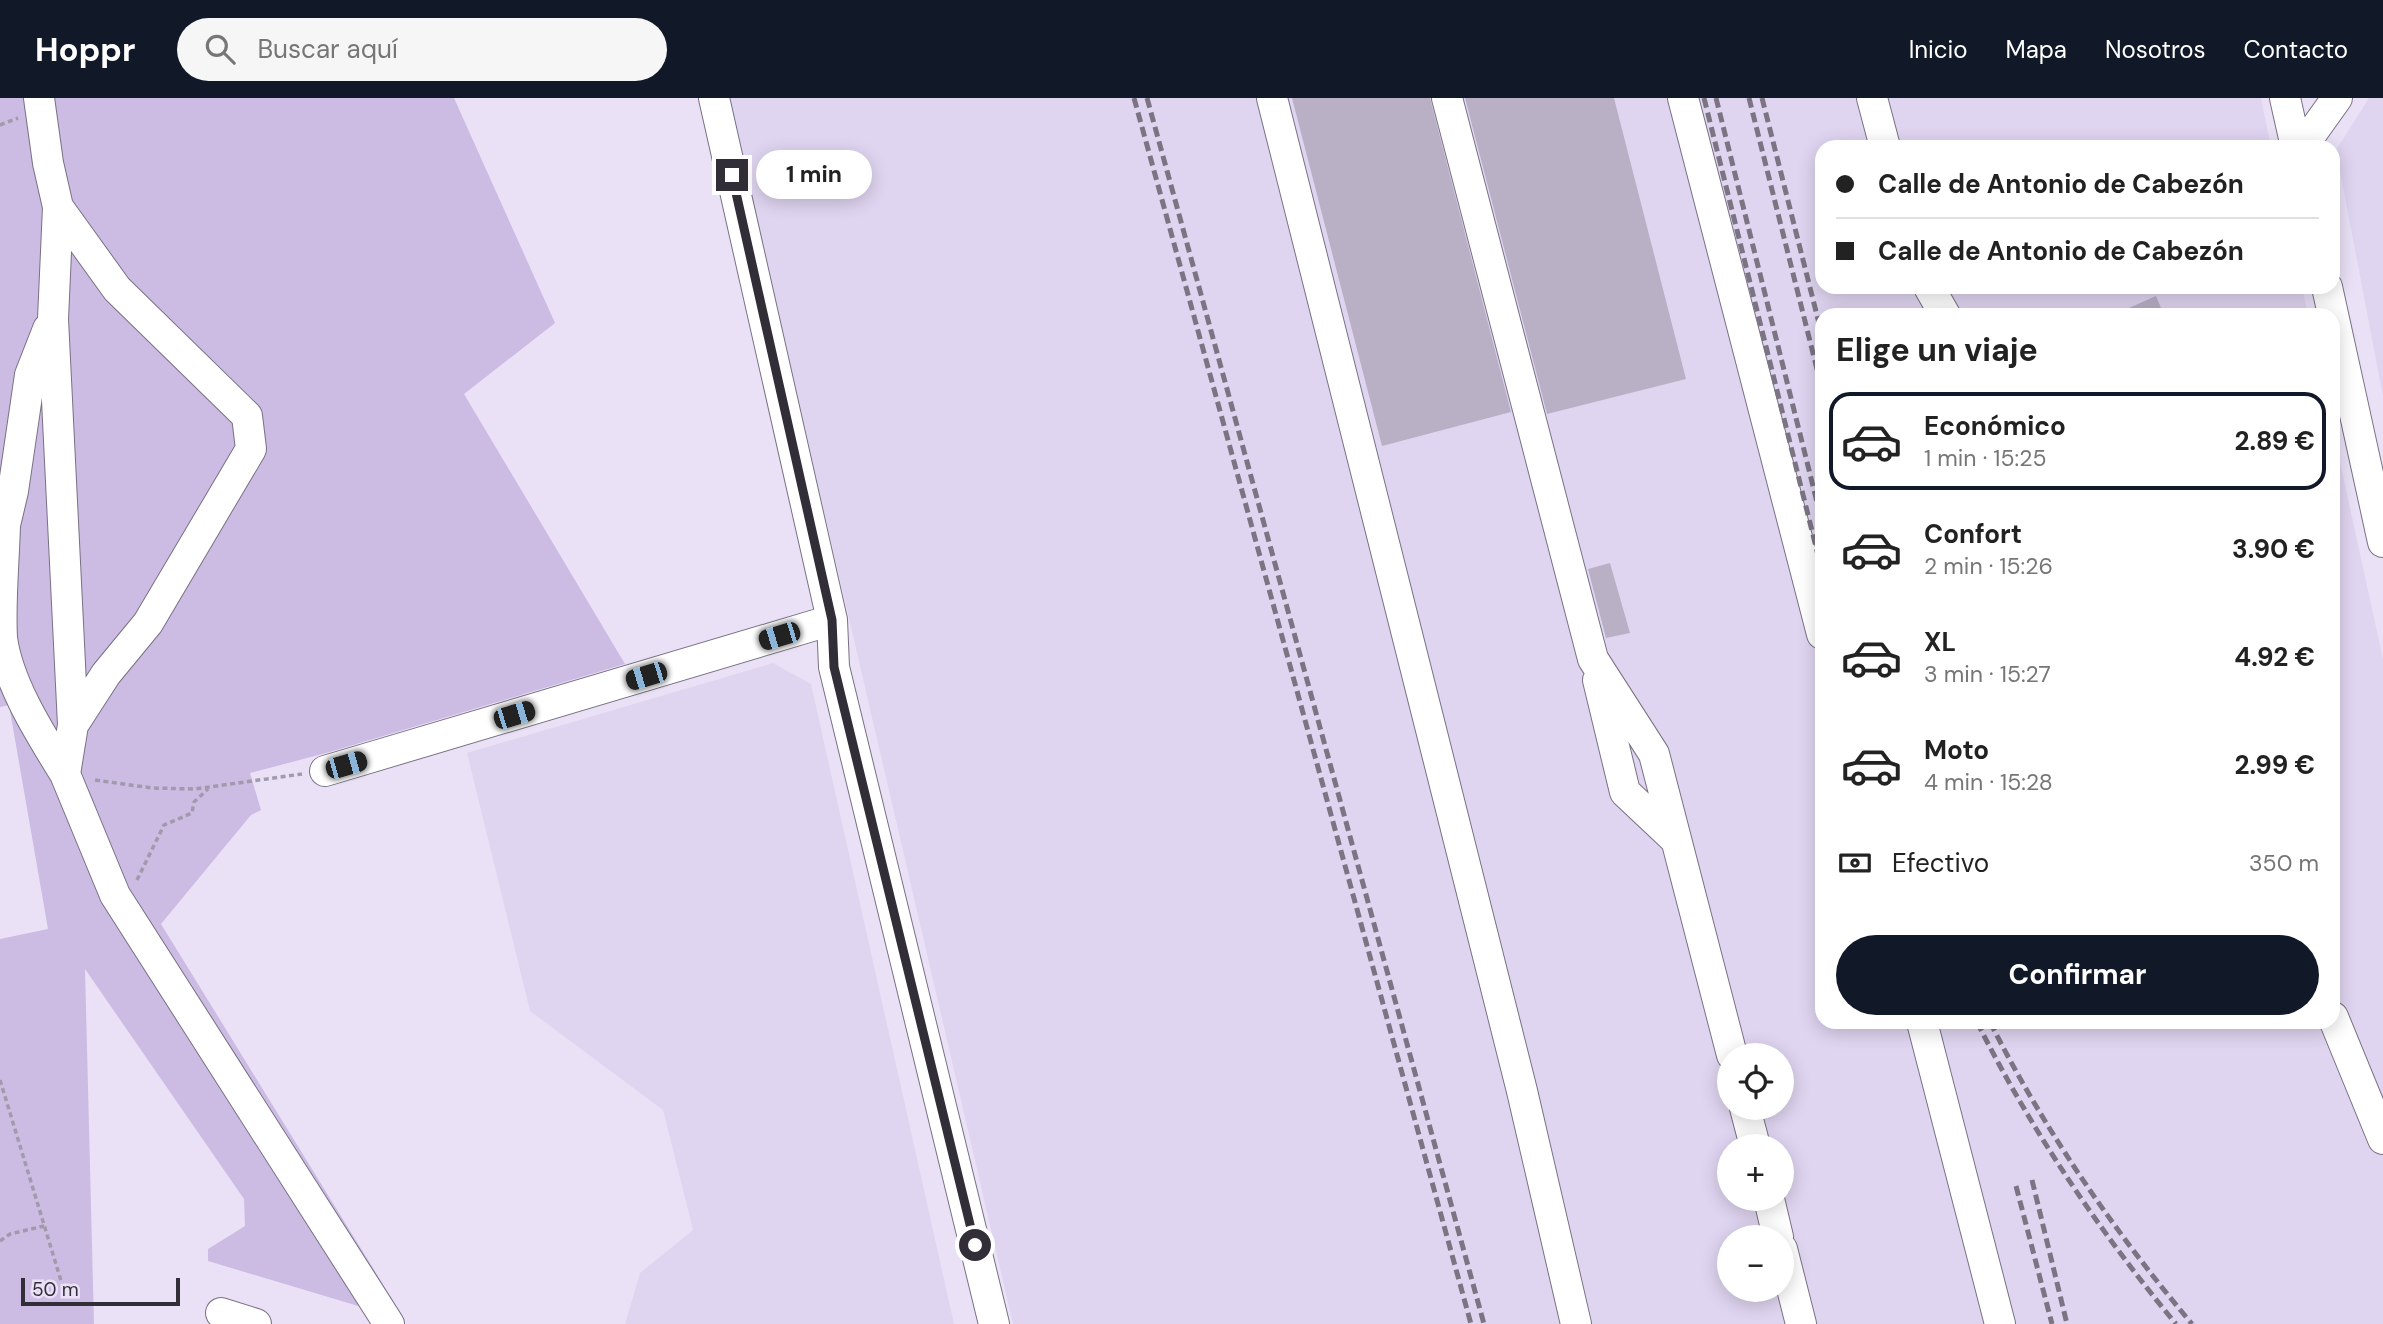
<!DOCTYPE html>
<html lang="es">
<head>
<meta charset="utf-8">
<style>
	body { margin:0; font-family:"DM Sans",sans-serif; background:#f6f6f6; color:#222; height:100vh; display:flex; flex-direction:column; font-size:26px; white-space:nowrap }
	* { box-sizing:border-box; margin:0 }
	p { font-size:23px; color:#767676 }
	.icon { flex:none; width:38px; height:38px; fill:none; stroke:currentColor; stroke-width:2; stroke-linecap:round; stroke-linejoin:round }
	.map { position:relative; flex:1; overflow:hidden }
	.panel { position:absolute; left:1815px; top:210px; width:525px; height:721px; display:flex; flex-direction:column; background:#fff; border-radius:21px; box-shadow:0 4px 18px #0003 }
	.panel>* { flex:none }
	.guide { position:absolute; left:1815px; top:42px; width:525px; height:154px; border-radius:21px; box-shadow:0 4px 18px #0003; display:grid; align-content:center; height:154px; padding:0 21px; background:#fff }
	.fabs { position:absolute; left:1717px; top:945px; display:grid; gap:14px }
	.fabs a { display:grid; place-items:center; width:77px; height:77px; border-radius:50%; background:#fff; box-shadow:0 4px 18px #0003; font-size:35px }
	.scale { position:absolute; left:21px; bottom:18px; width:159px; box-sizing:border-box; padding-left:7px; border:4px solid #322e37; border-top:0; font-size:19px; line-height:24px; white-space:nowrap; color:#322e37; -webkit-text-stroke:5px #eae1f7; paint-order:stroke }
	.end { position:absolute; width:32px; height:32px; margin:-16px; border:9px solid #322e37; background:#fff; box-shadow:0 0 0 4px #fff }
	.from { border-radius:50% }
	.bubble { position:absolute; height:49px; border-radius:24px; background:#fff; box-shadow:0 4px 18px #0003; font-size:23px; font-weight:700; line-height:49px; text-align:center }
	.car { position:absolute; width:21px; height:42px; margin:-21px -10px; border-radius:9px; box-shadow:0 0 5px 2px #0007; background:linear-gradient(#222 24%,#8ab4d8 0 40%,#222 0 76%,#8ab4d8 0 86%,#222 0) }
	.guide b { display:flex; align-items:center; gap:24px; height:66px; font-size:26px }
	.guide b+b { border-top:2px solid #e0e0e0 }
	.guide i { width:18px; height:18px; background:#222 }
	ul { padding:0; list-style:none }
	li { display:flex; align-items:center; gap:21px; height:98px; margin:0 14px 10px; padding:0 7px; border:4px solid transparent; border-radius:21px }
	li div { flex:1 }
	li b { display:block; font-size:26px }
	li em { font-style:normal; font-weight:700 }
	li.selected { border-color:#111827 }
	li>.icon { width:63px; height:63px; stroke-width:1.5 }
	h2 { padding:0 21px; font-size:32px; line-height:84px }
	.pay { display:flex; align-items:center; gap:18px; height:77px; padding:0 21px; font-size:26px }
	.pay p { margin-inline-start:auto }
	.primary-button { display:flex; gap:14px; margin-top:auto; padding:14px 21px }
	.primary-button a { flex:1; height:80px; border-radius:42px; background:#111827; color:#fff; font-size:28px; font-weight:700; line-height:80px; text-align:center }
	header { display:flex; align-items:center; gap:42px; box-sizing:border-box; height:98px; padding:0 35px; background:#111827; color:#fff }
	header strong { font-size:33px }
	nav { display:flex; gap:38px; margin-inline-start:auto; font-size:24px }
	.search { width:490px; height:63px; background:#f6f6f6; display:flex; align-items:center; gap:18px; box-sizing:border-box; padding:0 24px; border-radius:38px; color:#767676; font-size:26px }
	.map>svg:first-child { display:block }
	.built { fill:#e0d5f1; fill-rule:evenodd }
	.green { fill:#ccbbe3 }
	.building { fill:#b9b0c6 }
	.lines { fill:none; stroke-linecap:round; stroke-linejoin:round }
	.minor-casing { stroke:#797184; stroke-width:32 }
	.path { stroke:#a19aab; stroke-width:3.5; stroke-dasharray:5 3.5; stroke-linecap:butt }
	.minor { stroke:#fff; stroke-width:30 }
	.rail { stroke:#7b7583; stroke-width:5; stroke-dasharray:10 5; stroke-linecap:butt }
	.route { stroke:#322e37; stroke-width:9 }
</style>
</head>
<body>
<header>
<strong>Hoppr</strong>
<div class="search"><svg class="icon" aria-label="search" viewBox="0 0 24 24"><circle cx="10" cy="10" r="6"/><path d="M15 15l6 6"/></svg>Buscar aquí</div>
<nav><a>Inicio</a><a>Mapa</a><a>Nosotros</a><a>Contacto</a></nav>
</header>
<div class="map">
<svg width="2383" height="1226" viewBox="0 0 2383 1226">
	<rect width="100%" height="100%" fill="#eae1f7"/>
	<path class="built" d="M 728,0 L 2261,0 L 2271,49 L 1822,49 L 1822,189 L 2302,189 L 2308,217 L 1822,217 L 1822,924 L 2333,924 L 2333,332 L 2383,561 L 2383,1226 L 1013,1226 ZM 1729,957 L 1782,957 L 1782,1010 L 1729,1010 ZM 1729,1048 L 1782,1048 L 1782,1101 L 1729,1101 ZM 1729,1139 L 1782,1139 L 1782,1192 L 1729,1192 Z
		M 2369,0 L 2383,0 L 2383,299 L 2336,52 Z
		M 773,565 L 811,586 L 954,1226 L 625,1226 L 640,1175 L 693,1132 L 663,1012 L 530,913 L 467,655 Z"/>
	<path class="green" d="M 0,0 L 454,0 L 555,225 L 464,296 L 625,566 L 326,655 L 250,675 L 261,712 L 251,717 L 161,826 L 405,1222 L 208,1163 L 208,1151 L 245,1128 L 244,1101 L 85,871 L 94,1226 L 0,1226 L 0,841 L 48,831 L 9,607 L 0,609 Z"/>
	<path class="building" d="M 1292,0 L 1430,0 L 1511,314 L 1382,348 Z
		M 1465,0 L 1614,0 L 1686,281 L 1547,316 Z
		M 2156,198 L 2164,217 L 2113,217 Z
		M 1610,465 L 1630,535 L 1606,540 L 1588,471 Z"/>
	<g class="lines">
		<defs>
			<path id="minor" d="M 39,0 L 48,65 L 58,109 L 53,221 L 73,627 L 65,676 L 115,797 L 389,1226
				M 714,0 L 832,522 L 834,569 L 994,1226
				M 1272,0 L 1522,993 L 1576,1226
				M 1447,0 L 1593,561 L 1654,656 L 1732,957
				M 1683,0 L 1822,536
				M 1872,0 L 1885,49
				M 2285,0 L 2296,49
				M 2302,49 L 2337,0
				M 58,109 L 117,191 L 247,318 L 251,351 L 148,525 L 106,576 L 73,627
				M 1929,189 L 1945,217
				M 2327,189 L 2383,444
				M 5,427 C 4,464 0,504 2,540 C 8,586 41,637 65,676
				M 0,431 L 5,427 L 13,393 L 30,277 L 48,231
				M 1598,582 L 1625,694 L 1676,742
				M 325,673 L 832,522
				M 2333,919 L 2383,1041
				M 1922,924 L 2000,1226
				M 1745,1010 L 1755,1048
				M 1769,1101 L 1778,1139
				M 1782,1151 L 1801,1226
				M 221,1215 L 256,1226"/>
		</defs>
		<use href="#minor" class="minor-casing"/>
		<path class="path" d="M 0,27 L 18,20
			M 95,682 L 152,690 L 195,691 L 302,676
			M 137,782 L 164,727 L 192,715 L 194,704 L 208,691
			M 0,982 L 62,1186
			M 0,1143 L 10,1136 L 44,1128"/>
		<use href="#minor" class="minor"/>
		<path class="rail" d="M 1134,0 L 1471,1226
			M 1147,0 L 1484,1226
			M 1704,0 L 1822,473
			M 1716,0 L 1822,424
			M 1749,0 L 1822,291
			M 1762,0 L 1822,237
			M 1977,924 C 2031,1032 2099,1133 2176,1226
			M 1990,924 C 2045,1033 2113,1132 2192,1226
			M 2032,1082 L 2067,1226
			M 2016,1088 L 2052,1226"/>
	</g>
	<g class="lines">
		<path class="route" d="M 732,77 L 832,522 L 834,569 L 975,1147"/>
	</g>
</svg>
<div class="fabs">
<a><svg class="icon" aria-label="locate" viewBox="0 0 24 24"><circle cx="12" cy="12" r="6"/><path d="M12 2v4M12 18v4M2 12h4M18 12h4"/></svg></a>
<a>+</a>
<a>−</a>
</div>
<div class="scale">50 m</div>
<i class="end from" style="left:975px;top:1147px"></i>
<i class="end" style="left:732px;top:77px"></i>
<div class="bubble" style="left:756px;top:52px;width:116px">1 min</div>
<i class="car" style="left:779px;top:538px;rotate:253deg"></i>
<i class="car" style="left:646px;top:578px;rotate:253deg"></i>
<i class="car" style="left:514px;top:617px;rotate:73deg"></i>
<i class="car" style="left:346px;top:667px;rotate:74deg"></i>
<div class="guide">
<b><i class="from"></i>Calle de Antonio de Cabezón</b>
<b><i></i>Calle de Antonio de Cabezón</b>
</div>
<section class="panel">
<h2>Elige un viaje</h2>
<ul>
<li class="selected"><svg class="icon" aria-label="car" viewBox="0 0 24 24"><path d="M5 17H2v-5l4-1 3-4h7l3 4 3 1v5h-3M9 17h6M6 11h13"/><circle cx="7" cy="17" r="2"/><circle cx="17" cy="17" r="2"/></svg><div><b>Económico</b><p>1 min · 15:25</p></div><em>2.89 €</em></li>
<li><svg class="icon" aria-label="car" viewBox="0 0 24 24"><path d="M5 17H2v-5l4-1 3-4h7l3 4 3 1v5h-3M9 17h6M6 11h13"/><circle cx="7" cy="17" r="2"/><circle cx="17" cy="17" r="2"/></svg><div><b>Confort</b><p>2 min · 15:26</p></div><em>3.90 €</em></li>
<li><svg class="icon" aria-label="car" viewBox="0 0 24 24"><path d="M5 17H2v-5l4-1 3-4h7l3 4 3 1v5h-3M9 17h6M6 11h13"/><circle cx="7" cy="17" r="2"/><circle cx="17" cy="17" r="2"/></svg><div><b>XL</b><p>3 min · 15:27</p></div><em>4.92 €</em></li>
<li><svg class="icon" aria-label="car" viewBox="0 0 24 24"><path d="M5 17H2v-5l4-1 3-4h7l3 4 3 1v5h-3M9 17h6M6 11h13"/><circle cx="7" cy="17" r="2"/><circle cx="17" cy="17" r="2"/></svg><div><b>Moto</b><p>4 min · 15:28</p></div><em>2.99 €</em></li>
</ul>
<div class="pay"><svg class="icon" aria-label="cash" viewBox="0 0 24 24"><path d="M3 7h18v10H3z"/><circle cx="12" cy="12" r="2"/></svg>Efectivo<p>350 m</p></div>
<div class="primary-button"><a>Confirmar</a></div>
</section>
</div>
</body>
</html>
